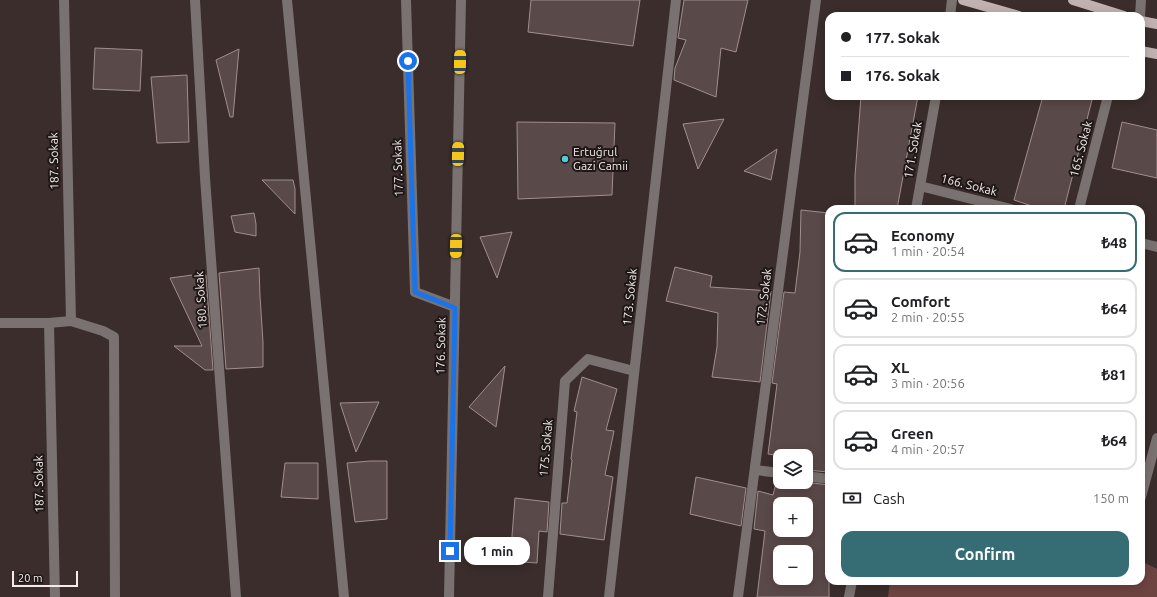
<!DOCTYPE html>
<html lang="en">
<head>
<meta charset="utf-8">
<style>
	body { margin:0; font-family:Ubuntu,sans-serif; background:#f2f2f2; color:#202124; height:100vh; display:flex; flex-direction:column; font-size:15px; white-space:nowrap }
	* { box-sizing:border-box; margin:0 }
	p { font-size:13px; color:#757577 }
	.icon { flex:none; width:22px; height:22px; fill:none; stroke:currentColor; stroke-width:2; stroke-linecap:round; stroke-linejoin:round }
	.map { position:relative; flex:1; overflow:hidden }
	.sheet { position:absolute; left:825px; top:205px; width:320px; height:380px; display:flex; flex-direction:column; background:#fff; border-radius:12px; box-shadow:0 2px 10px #0003 }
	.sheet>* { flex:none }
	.hud { position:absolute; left:825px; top:12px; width:320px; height:88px; border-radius:12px; box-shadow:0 2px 10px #0003; display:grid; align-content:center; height:88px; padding:0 16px; background:#fff }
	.fabs { position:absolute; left:773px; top:449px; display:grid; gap:8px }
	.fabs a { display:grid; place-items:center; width:40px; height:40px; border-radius:8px; background:#fff; box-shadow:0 2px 10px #0003; font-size:20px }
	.scale { position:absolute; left:12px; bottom:10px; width:66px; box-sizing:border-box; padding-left:4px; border:2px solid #f4ebea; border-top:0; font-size:11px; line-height:14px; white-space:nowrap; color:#f4ebea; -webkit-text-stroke:3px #1d1716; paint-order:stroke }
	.end { position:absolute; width:18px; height:18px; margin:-9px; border:5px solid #1a73e8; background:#fff; box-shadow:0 0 0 2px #fff }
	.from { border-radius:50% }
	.bubble { position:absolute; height:28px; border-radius:12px; background:#fff; box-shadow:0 2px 10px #0003; font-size:13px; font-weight:600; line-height:28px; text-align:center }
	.car { position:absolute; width:12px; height:24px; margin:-12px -6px; border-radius:5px; box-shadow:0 0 3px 1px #0007; background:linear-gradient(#f5c518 24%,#345 0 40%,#f5c518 0 76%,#345 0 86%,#f5c518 0) }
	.hud b { display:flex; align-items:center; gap:14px; height:38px; font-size:15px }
	.hud b+b { border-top:1px solid #e0e0e0 }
	.hud i { width:10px; height:10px; background:#202124 }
	ul { padding:7px 0 0; list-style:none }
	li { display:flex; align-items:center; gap:12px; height:60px; margin:0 8px 6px; padding:0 8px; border:2px solid #e0e0e0; border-radius:12px }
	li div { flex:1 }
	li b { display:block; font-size:15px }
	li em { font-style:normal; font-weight:600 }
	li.on { border-color:#366d75 }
	li>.icon { width:36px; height:36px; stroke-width:1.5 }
	.pay { display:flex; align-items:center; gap:10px; height:44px; padding:0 16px; font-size:15px }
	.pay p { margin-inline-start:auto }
	.button { display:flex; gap:8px; margin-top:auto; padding:8px 16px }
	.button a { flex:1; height:46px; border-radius:12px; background:#366d75; color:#fff; font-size:16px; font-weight:600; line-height:46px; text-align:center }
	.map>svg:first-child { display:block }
	.green { fill:#6e4441 }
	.building { fill:#594948; stroke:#a08f8d; fill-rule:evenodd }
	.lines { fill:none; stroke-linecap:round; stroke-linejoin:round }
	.minor { stroke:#797271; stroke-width:10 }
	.major { stroke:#c1b2b1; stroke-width:10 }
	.route { stroke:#1a73e8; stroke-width:5 }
	.poi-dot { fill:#52cbd8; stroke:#1d1716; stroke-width:1.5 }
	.labels { text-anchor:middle; stroke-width:4; stroke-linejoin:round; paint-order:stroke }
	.street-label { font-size:12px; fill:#f4ebea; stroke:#1d1716 }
	.poi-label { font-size:12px; fill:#f4ebea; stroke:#1d1716; text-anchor:start }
</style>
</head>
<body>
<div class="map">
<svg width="1157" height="597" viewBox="0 0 1157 597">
	<rect width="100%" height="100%" fill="#3a2d2b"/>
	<path class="green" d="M 1141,561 L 1157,569 L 1157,597 L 888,597 L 890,581 L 1141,581 Z"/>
	<path class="building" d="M 531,0 L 640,0 L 633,46 L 528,32 Z
		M 684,0 L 748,0 L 736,52 L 721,48 L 716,97 L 674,80 L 675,68 L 686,40 L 678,38 Z
		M 95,48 L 142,50 L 140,91 L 93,89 Z
		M 239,49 L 233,117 L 230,117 L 216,60 Z
		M 187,75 L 189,142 L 157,143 L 151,77 Z
		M 861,96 L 918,96 L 897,209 L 855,209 L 855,176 Z
		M 1043,96 L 1093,96 L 1064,209 L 1041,209 L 1014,200 Z
		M 724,119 L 698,169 L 683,124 Z
		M 517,122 L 615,123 L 612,195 L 518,199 Z
		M 1122,122 L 1157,130 L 1157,178 L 1112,168 Z
		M 777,149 L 771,180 L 744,171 Z
		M 262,180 L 293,180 L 295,189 L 295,214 Z
		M 801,210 L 829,213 L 829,472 L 806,470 L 806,456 L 782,456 L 768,454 L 777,384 L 772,383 L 784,292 L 795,293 L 800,252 Z
		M 254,213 L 256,224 L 256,236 L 235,232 L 231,216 Z
		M 512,232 L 497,278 L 480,237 Z
		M 675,267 L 712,276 L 710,287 L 771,291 L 760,382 L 712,377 L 717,347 L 718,313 L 666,301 Z
		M 259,268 L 260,296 L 263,342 L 263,367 L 226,369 L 219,273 Z
		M 200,274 L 200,276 L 206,275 L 213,370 L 205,370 L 174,346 L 202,346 L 170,278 Z
		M 505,366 L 496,427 L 469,407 Z
		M 582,377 L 617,389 L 606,430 L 614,431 L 605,475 L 613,477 L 604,540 L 560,534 L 562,503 L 567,503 L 572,460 L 571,459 L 577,412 L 574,411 Z
		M 379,402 L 356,452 L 340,403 Z
		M 370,461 L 387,461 L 387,519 L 355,522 L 347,463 Z
		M 285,463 L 318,463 L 318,499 L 281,497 Z
		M 696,477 L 746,488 L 741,526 L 690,514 Z
		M 777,479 L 780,479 L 780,482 L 804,482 L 829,485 L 829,597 L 757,597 L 765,531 L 754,529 L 758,491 L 773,495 ZM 780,504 L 806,504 L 806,530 L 780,530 ZM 780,552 L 806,552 L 806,578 L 780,578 Z
		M 515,498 L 549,502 L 547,532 L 539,531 L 537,563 L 510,561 Z"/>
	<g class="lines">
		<path class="minor" d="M 64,0 L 71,321
			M 195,0 L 205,178 L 236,597
			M 287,0 L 344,597
			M 406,0 L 415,292 L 455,307
			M 950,16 L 952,0
			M 1140,16 L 1141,0
			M 920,186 L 1011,209
			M 916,209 L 936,96
			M 1079,209 L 1108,96
			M 1141,243 L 1157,247
			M 0,323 L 49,323 L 71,321 L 103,331 L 114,337 L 115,597
			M 49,323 L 55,597
			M 755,470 L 780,473
			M 806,476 L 829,479
			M 1141,497 L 1157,438
			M 449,597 L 461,0
			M 548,597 L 565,381 L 588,359 L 634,371
			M 609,597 L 676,0
			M 738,597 L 816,0
			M 849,597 L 852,581"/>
		<path class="major" d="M 963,0 L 1019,16
			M 1073,0 L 1124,16
			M 1141,21 L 1157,24
			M 1141,51 L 1157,54"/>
	</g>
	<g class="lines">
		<path class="route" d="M 408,61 L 415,292 L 455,308 L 450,551"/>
	</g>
	<circle class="poi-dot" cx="565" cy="159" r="4"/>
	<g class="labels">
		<g class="street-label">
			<text transform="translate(1081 149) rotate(-75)" y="4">165. Sokak</text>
			<text transform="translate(913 150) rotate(-80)" y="4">171. Sokak</text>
			<text transform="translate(54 161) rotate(-91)" y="4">187. Sokak</text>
			<text transform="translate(398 168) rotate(-92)" y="4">177. Sokak</text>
			<text transform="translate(969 185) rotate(14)" y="4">166. Sokak</text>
			<text transform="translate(630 297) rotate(-84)" y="4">173. Sokak</text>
			<text transform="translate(764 297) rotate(-83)" y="4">172. Sokak</text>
			<text transform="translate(201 300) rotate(-94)" y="4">180. Sokak</text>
			<text transform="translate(441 346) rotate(-89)" y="4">176. Sokak</text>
			<text transform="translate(546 448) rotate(-85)" y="4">175. Sokak</text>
			<text transform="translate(39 484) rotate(-91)" y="4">187. Sokak</text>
		</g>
		<g class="poi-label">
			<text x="573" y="156">Ertuğrul<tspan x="573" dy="14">Gazi Camii</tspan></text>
		</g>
	</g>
</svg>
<div class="fabs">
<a><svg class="icon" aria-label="layers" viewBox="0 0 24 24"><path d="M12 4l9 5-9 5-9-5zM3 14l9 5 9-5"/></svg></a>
<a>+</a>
<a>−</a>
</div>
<div class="scale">20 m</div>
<i class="end from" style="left:408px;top:61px"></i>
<i class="end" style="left:450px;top:551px"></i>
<div class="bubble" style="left:464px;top:537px;width:66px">1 min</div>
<i class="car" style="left:460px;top:62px;rotate:1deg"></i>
<i class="car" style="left:458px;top:154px;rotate:1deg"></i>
<i class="car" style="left:456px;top:246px;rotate:181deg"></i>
<div class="hud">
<b><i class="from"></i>177. Sokak</b>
<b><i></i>176. Sokak</b>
</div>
<section class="sheet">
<ul>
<li class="on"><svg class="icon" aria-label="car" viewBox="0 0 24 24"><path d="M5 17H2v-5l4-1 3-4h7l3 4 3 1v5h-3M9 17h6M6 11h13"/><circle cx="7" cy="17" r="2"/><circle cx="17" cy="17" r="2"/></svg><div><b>Economy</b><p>1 min · 20:54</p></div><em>₺48</em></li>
<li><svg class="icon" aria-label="car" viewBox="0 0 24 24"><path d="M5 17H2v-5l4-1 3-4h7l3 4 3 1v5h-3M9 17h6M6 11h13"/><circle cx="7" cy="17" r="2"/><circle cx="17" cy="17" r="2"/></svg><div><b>Comfort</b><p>2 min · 20:55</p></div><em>₺64</em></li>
<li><svg class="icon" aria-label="car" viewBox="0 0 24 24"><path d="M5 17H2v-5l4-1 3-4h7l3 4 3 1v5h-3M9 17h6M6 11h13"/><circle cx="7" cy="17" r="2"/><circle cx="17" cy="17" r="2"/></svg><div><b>XL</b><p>3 min · 20:56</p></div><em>₺81</em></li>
<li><svg class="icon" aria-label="car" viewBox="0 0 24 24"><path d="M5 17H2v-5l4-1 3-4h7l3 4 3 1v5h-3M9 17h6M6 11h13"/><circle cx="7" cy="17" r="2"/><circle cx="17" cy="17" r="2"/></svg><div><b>Green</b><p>4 min · 20:57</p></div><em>₺64</em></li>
</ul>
<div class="pay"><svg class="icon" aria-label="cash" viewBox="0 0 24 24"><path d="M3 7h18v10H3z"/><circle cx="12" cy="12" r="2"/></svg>Cash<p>150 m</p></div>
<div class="button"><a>Confirm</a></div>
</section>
</div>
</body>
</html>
